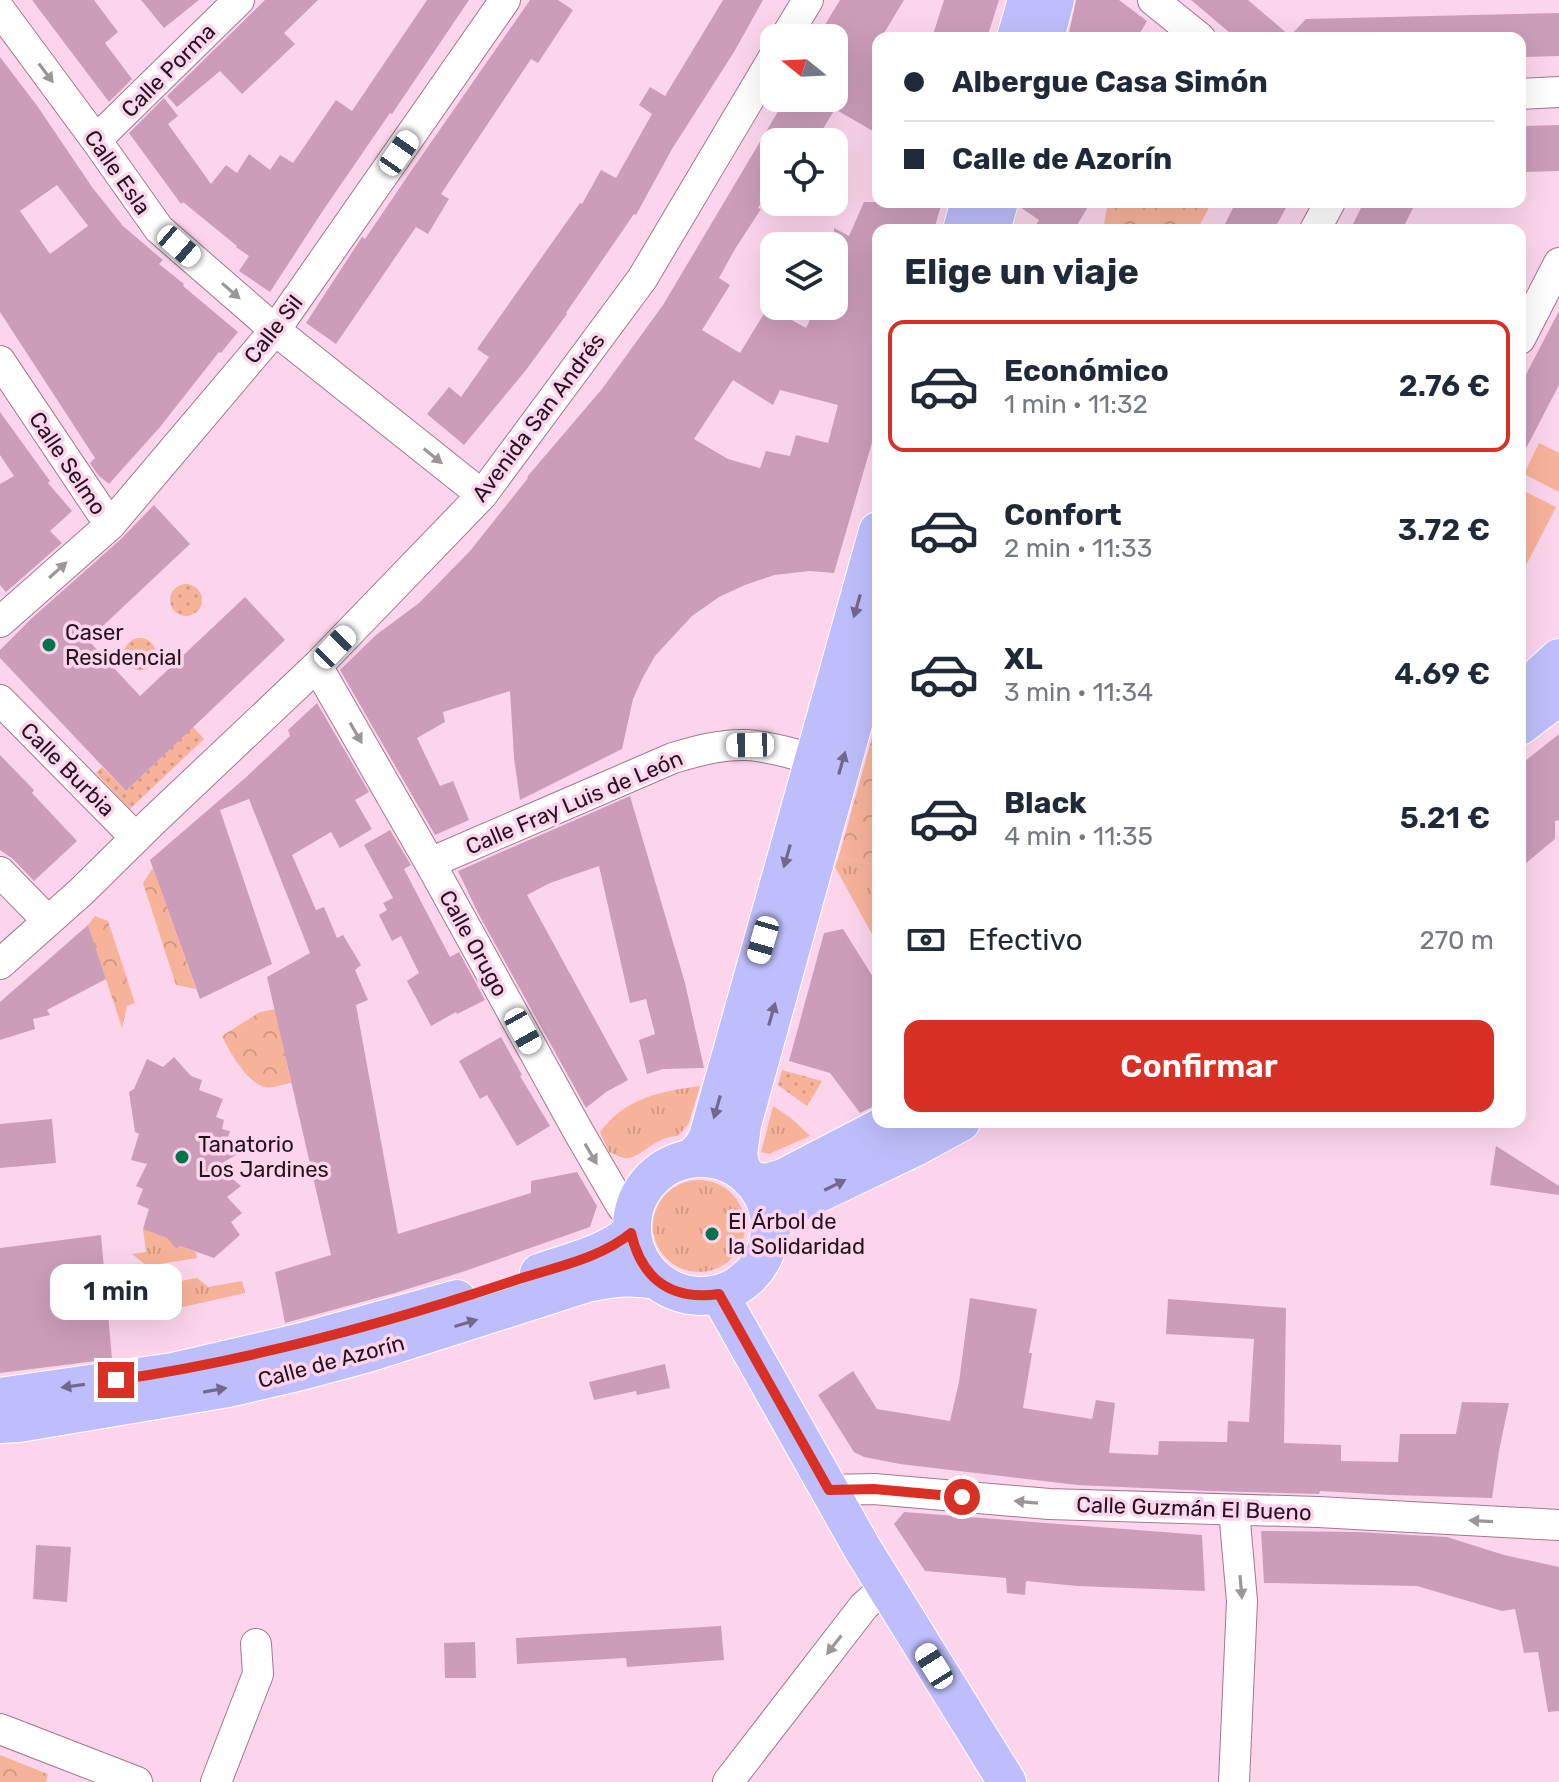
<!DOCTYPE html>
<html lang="es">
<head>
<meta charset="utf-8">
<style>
	body { margin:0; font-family:Rubik,sans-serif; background:#f6f6f7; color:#1f2937; height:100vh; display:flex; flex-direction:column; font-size:30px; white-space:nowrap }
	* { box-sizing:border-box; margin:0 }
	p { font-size:26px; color:#747a83 }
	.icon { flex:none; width:44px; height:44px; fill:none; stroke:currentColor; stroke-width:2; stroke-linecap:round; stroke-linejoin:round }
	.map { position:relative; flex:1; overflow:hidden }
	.side { position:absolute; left:872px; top:224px; width:654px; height:904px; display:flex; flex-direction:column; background:#fff; border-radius:16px; box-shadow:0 8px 32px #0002 }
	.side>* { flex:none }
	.top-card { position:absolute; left:872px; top:32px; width:654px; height:176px; border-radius:16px; box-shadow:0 8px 32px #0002; display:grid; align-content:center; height:176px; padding:0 32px; background:#fff }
	.needle { width:52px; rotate:288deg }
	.fabs { position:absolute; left:760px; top:24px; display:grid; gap:16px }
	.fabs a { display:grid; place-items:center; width:88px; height:88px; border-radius:16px; background:#fff; box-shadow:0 8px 32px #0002; font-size:40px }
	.end { position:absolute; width:36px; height:36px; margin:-18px; border:10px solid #d93025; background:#fff; box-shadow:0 0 0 4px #fff }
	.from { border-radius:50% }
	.bubble { position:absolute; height:56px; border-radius:16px; background:#fff; box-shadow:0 8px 32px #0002; font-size:26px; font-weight:600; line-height:56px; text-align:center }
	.car { position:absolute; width:24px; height:48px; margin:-24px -12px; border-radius:10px; box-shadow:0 0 6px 2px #0007; background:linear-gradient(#fff 24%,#345 0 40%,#fff 0 76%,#345 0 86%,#fff 0) }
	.top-card b { display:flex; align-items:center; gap:28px; height:76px; font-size:30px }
	.top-card b+b { border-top:2px solid #e0e1e3 }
	.top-card i { width:20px; height:20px; background:#1f2937 }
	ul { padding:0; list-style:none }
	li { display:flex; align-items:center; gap:24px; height:132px; margin:0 16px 12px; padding:0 16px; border:4px solid transparent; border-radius:16px }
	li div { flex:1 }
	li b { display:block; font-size:30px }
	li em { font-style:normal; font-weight:600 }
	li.selected { border-color:#d93025 }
	li>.icon { width:72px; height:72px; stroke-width:1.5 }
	h2 { padding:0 32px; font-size:36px; line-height:96px }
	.pay { display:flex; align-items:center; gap:20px; height:88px; padding:0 32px; font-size:30px }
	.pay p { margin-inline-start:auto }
	.button { display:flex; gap:16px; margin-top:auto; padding:16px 32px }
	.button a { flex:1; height:92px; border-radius:16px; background:#d93025; color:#fff; font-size:32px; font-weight:600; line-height:92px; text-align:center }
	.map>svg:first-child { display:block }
	.grass { fill:url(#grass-tufts) }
	.park { fill:url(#park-crowns) }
	.garden { fill:url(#garden-dots) }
	.pitch { fill:#f7b399 }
	.building { fill:#cc9db9; fill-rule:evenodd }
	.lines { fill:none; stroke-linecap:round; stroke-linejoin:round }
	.minor-casing { stroke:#a27691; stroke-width:32 }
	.major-casing { stroke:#fff; stroke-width:40 }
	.minor { stroke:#fff; stroke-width:30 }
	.major { stroke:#bebefc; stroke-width:38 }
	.oneway { fill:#9c9599 }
	.oneway2 { fill:#71688c }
	.route { stroke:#d93025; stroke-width:10 }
	.poi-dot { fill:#00734d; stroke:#fcd5ec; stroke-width:3 }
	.labels { text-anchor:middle; stroke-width:7; stroke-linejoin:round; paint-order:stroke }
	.street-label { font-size:22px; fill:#24131d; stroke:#fcd5ec }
	.poi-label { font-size:22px; fill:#24131d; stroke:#fcd5ec; text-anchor:start }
</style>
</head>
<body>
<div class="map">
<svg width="1559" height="1782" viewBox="0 0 1559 1782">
	<defs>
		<pattern id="grass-tufts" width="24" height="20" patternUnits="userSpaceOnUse" patternTransform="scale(2)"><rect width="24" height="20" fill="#f7b399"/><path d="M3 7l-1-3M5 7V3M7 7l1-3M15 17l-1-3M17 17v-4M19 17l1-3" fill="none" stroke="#d49983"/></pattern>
		<pattern id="park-crowns" width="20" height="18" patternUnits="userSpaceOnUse" patternTransform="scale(2)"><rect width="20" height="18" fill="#f7b399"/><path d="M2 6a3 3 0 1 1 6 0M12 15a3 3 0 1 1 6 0" fill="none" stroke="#d49983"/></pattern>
		<pattern id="garden-dots" width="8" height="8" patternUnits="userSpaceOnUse" patternTransform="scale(2)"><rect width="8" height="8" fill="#f7b399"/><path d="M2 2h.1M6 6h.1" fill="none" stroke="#d49983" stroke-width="1.8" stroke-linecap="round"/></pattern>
	</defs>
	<rect width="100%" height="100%" fill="#fcd5ec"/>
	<path class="grass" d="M 839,856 L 878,866 L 878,945 L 835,867 Z
		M 700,1086 L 689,1123 L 678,1136 C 655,1136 642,1157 628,1158 C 622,1159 615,1154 609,1152 L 600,1132 C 625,1098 661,1091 700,1086 Z
		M 773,1106 L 791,1118 L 810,1136 L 769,1154 L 761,1152 Z
		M653 1226a46 46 0 1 1 92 0a46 46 0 1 1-92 0Z
		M 143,1229 L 167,1238 L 176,1249 L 180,1246 L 196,1252 L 197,1258 L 147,1266 L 132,1254 L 146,1252 Z
		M 197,1278 L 208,1287 L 242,1281 L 245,1293 L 156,1313 L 148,1307 L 147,1293 L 154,1286 Z"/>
	<path class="park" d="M 1108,202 L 1212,202 L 1197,230 L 1103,230 Z
		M 878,716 L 878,866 L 839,856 Z
		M 153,868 L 196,989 L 176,985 L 143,883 Z
		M 95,916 L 108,921 L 135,1003 L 127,1006 L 122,1028 L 88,925 Z
		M 275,1009 L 291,1083 C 283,1084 272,1089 265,1087 C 248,1084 229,1051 222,1036 L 260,1012 Z
		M 0,1755 L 48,1774 L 46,1782 L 0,1782 Z"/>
	<path class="garden" d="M170 600a16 16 0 1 1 32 0a16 16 0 1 1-32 0Z
		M124 654a16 16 0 1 1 32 0a16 16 0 1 1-32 0Z
		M 193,727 L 204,739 L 130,809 L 96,773 L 102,767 L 126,791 Z
		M 782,1070 L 822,1081 L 807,1106 L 778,1085 Z"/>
	<path class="pitch" d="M 1539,443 L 1559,453 L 1559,492 L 1524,474 Z
		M 1520,489 L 1556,507 L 1520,577 Z"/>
	<path class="building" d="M 32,0 L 94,0 L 118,32 L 105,43 L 132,79 L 109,102 Z
		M 141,0 L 199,0 L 164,28 Z
		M 265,0 L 318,0 L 284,33 L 295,44 L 242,94 L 220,71 L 177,107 L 167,96 Z
		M 427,0 L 469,0 L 392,114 L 390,113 L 322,212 L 270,292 L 239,271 L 249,256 L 236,247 L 237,246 L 183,202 L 181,204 L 129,133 L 164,98 L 178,116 L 168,124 L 211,184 L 226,165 L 237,173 L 249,154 L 270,170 L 280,155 L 293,163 L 336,100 L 352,111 Z
		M 530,0 L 558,0 L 573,10 L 538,63 L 531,59 L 441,194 L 449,199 L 428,234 L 416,227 L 336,344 L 306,323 L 362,237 L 365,239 L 409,174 Z
		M 723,0 L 763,0 L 734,52 L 672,149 L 636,215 L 634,214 L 566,313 L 567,314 L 526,370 L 464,445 L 427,414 L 449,387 L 461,397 L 489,357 L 477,349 L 580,203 L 582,204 L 601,170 L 616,178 L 652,114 L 639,105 L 650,87 L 665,96 Z
		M 840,0 L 904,0 L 881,38 L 878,38 L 878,134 L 835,109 L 815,142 L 774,142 L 774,180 L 758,208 L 761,209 L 735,249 L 719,278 L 730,285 L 702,330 L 740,353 L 768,307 L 806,328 L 817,306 L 834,306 L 834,228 L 849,236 L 864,202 L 942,202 L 934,230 L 878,230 L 878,422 L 834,573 L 810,571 L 774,575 L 745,585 L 719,597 L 692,616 L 655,656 L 643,677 L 633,699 L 622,749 L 520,800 L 514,758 L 510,691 L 443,712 L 445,722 L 417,738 L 440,786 L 453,781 L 469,820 L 435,835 L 340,670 L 376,635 L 419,603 L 470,551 L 528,478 L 527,477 L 602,389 L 663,305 L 786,98 L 834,98 L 834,38 L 817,38 ZM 733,380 L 773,405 L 780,390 L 838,405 L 828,443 L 796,435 L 790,456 L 766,451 L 760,468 L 728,459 L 694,439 Z
		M 944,0 L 999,0 L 987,38 L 932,38 Z
		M 1076,0 L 1119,0 L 1147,21 L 1137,38 L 1068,38 Z
		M 1191,0 L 1248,0 L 1290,36 L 1306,19 L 1559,13 L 1559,56 L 1520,57 L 1520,38 L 1236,38 Z
		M 0,57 L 38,107 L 92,187 L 123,226 L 163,260 L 159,264 L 184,284 L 183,286 L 238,332 L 221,353 L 219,352 L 160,427 L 109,484 L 98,475 L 90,463 L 95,458 L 0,312 ZM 57,185 L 88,226 L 50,254 L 20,211 Z
		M 1559,125 L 1559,171 L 1520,172 L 1520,126 Z
		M 1020,202 L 1091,202 L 1074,230 L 1033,230 L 1039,220 L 1020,207 Z
		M 1236,202 L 1289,202 L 1274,230 L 1222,230 Z
		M 1364,202 L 1416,202 L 1402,230 L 1350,230 Z
		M 1559,311 L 1559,385 L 1520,460 L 1520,386 Z
		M 0,412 L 50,481 L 48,483 L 72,511 L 50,531 L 62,543 L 6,592 L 0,585 L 0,484 L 14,476 L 0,455 Z
		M 154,505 L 190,544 L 88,640 L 140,696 L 245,597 L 285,640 L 126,791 L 0,658 L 0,650 L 31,619 L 122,538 Z
		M 317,703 L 369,792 L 355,800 L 372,829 L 340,848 L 331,832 L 292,855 L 316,910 L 324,907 L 337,938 L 343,935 L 361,965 L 355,970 L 368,1000 L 356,1005 L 398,1234 L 531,1193 L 531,1181 L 577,1172 L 597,1206 L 590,1227 L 465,1271 L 395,1293 L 285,1323 L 275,1272 L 331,1255 L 267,977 L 310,953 L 249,799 L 220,810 L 272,964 L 200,999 L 150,860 L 244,779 L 290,736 L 288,730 Z
		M 1559,734 L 1559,820 L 1555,821 L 1555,839 L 1520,868 L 1520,765 Z
		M 0,755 L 34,790 L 32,793 L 77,841 L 34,881 L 13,859 L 0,850 Z
		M 630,796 L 685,983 L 704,1068 L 663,1069 L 647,1074 L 639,1040 L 655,1034 L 646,999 L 630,1003 L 599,866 L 550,883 L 527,895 L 628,1080 L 606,1092 L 586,1108 L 478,913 L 458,871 Z
		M 390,830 L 411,865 L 404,869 L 450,957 L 459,952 L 485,1000 L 457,1014 L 456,1012 L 431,1026 L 407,981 L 419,973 L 401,936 L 392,941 L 379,915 L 387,910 L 383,903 L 393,898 L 364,845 Z
		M 88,925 L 106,979 L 47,1010 L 50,1015 L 33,1019 L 35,1029 L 0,1040 L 0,1002 Z
		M 843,929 L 878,985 L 878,1018 L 872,1048 L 878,1059 L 878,1104 L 860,1113 L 830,1073 L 789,1061 L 824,933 Z
		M 501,1037 L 522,1075 L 520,1076 L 550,1126 L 517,1146 L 487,1095 L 480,1099 L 459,1061 Z
		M 174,1057 L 191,1076 L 202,1080 L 199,1090 L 223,1099 L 216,1117 L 224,1120 L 222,1129 L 230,1131 L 226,1145 L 236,1155 L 217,1166 L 241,1186 L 227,1197 L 242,1213 L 231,1222 L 240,1235 L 214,1258 L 180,1246 L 176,1249 L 167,1238 L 143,1229 L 149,1209 L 137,1204 L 143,1189 L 136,1186 L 147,1164 L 131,1160 L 139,1134 L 135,1132 L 129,1092 L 134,1089 L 147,1059 L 163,1067 Z
		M 52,1119 L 56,1163 L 0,1168 L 0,1124 Z
		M 1496,1146 L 1559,1186 L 1559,1195 L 1490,1185 Z
		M 101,1235 L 112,1359 L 0,1373 L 0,1248 Z
		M 970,1298 L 1037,1309 L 1029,1353 L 1032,1353 L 1023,1408 L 1092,1419 L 1096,1400 L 1115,1403 L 1109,1453 L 1158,1455 L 1159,1441 L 1227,1442 L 1228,1421 L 1249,1422 L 1254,1339 L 1166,1334 L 1168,1299 L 1286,1308 L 1284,1443 L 1341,1445 L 1341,1461 L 1398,1462 L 1400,1434 L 1456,1434 L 1462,1402 L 1509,1403 L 1499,1451 L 1492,1498 L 1391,1495 L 1320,1491 L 1319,1494 L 1209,1491 L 1077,1485 L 900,1464 L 864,1457 L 854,1452 L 818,1395 L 853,1371 L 877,1409 L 950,1421 L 959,1382 Z
		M 665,1364 L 670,1388 L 637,1395 L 636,1391 L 594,1400 L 589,1382 Z
		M 904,1512 L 1202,1535 L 1205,1591 L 1077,1586 L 1026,1581 L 1025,1595 L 1007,1593 L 1006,1578 L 925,1571 L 894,1524 Z
		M 1261,1531 L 1358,1532 L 1447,1537 L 1504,1555 L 1559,1567 L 1559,1711 L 1548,1712 L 1538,1652 L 1524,1653 L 1515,1609 L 1502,1611 L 1417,1586 L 1264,1583 Z
		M 36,1545 L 71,1547 L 67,1602 L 33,1599 Z
		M 721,1626 L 724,1660 L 627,1667 L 626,1658 L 517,1664 L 516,1638 Z
		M 475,1642 L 476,1678 L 445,1678 L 444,1643 Z"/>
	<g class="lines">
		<defs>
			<path id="minor" d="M 1153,0 L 1200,38
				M 0,10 L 96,140 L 159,229 L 275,330 L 482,495
				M 785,38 L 808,0
				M 1520,94 L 1559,92
				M 96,140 L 239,0
				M 1315,230 L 1330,202
				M 1520,339 L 1559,263
				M 0,361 L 110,525
				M 0,622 L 110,525 L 275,330 L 505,0
				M 317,666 L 430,863 L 578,1131 L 621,1205 L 632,1219
				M 0,700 L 136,838
				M 430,863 L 673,758 C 697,751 721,744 747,745 C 769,746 792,754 814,759
				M 0,872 L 48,921
				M 0,964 L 82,891 L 152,822 L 317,666 L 482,495 L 642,279 L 774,57
				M 829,1490 L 874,1489 L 1049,1504 L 1318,1512 L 1559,1525
				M 0,1729 L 137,1782
				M 216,1782 L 258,1674 L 256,1644
				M 728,1782 L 864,1606 L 886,1587
				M 1234,1782 L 1242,1601 L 1234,1510"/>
			<path id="major" d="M 1016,38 L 1027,0
				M 1045,38 L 1055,0
				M 962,230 L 970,202
				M 991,230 L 999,202
				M 1520,693 L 1559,658
				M 1520,726 L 1559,696
				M632 1227a69 69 0 1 1 138 0a69 69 0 1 1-138 0Z
				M 692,1158 L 702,1148 L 708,1137 L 878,531
				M 742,1171 L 738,1155 L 742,1125 L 878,634
				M 754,1183 L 770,1182 L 783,1178 L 891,1122
				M 770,1227 L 783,1213 L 796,1204 L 917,1146 L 961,1122
				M 539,1273 C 570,1262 606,1254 631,1233
				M 719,1294 L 862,1548 L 1007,1782
				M 0,1397 L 173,1372 L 302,1342 L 457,1299
				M 0,1424 L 19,1423 L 228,1388 L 305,1370 L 368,1353 L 587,1283 C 615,1277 628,1276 656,1280"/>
		</defs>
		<use href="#minor" class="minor-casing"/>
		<use href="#major" class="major-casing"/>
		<use href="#minor" class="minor"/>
		<use href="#major" class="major"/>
	</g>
	<defs><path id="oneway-solid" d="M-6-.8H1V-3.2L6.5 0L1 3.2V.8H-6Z" transform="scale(2)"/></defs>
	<g class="oneway">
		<use href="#oneway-solid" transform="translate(46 73) rotate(53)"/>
		<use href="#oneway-solid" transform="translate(231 291) rotate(41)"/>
		<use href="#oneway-solid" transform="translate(433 456) rotate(39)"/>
		<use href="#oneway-solid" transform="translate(58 570) rotate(-42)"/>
		<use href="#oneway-solid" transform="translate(356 733) rotate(60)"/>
		<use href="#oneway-solid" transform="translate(591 1154) rotate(60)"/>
		<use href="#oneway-solid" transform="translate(1026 1502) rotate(-175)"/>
		<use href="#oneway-solid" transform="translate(1481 1521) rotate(-177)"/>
		<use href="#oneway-solid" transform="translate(1241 1587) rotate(85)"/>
		<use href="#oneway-solid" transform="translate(834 1645) rotate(128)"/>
	</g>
	<g class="oneway2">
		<use href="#oneway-solid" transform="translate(857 606) rotate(106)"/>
		<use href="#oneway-solid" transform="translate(842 763) rotate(-74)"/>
		<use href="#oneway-solid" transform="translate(787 856) rotate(106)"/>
		<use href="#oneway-solid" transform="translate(772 1014) rotate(-74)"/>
		<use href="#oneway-solid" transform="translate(717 1107) rotate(106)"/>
		<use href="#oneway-solid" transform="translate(835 1185) rotate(-26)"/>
		<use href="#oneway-solid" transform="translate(466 1323) rotate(-17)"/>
		<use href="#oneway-solid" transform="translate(73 1386) rotate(172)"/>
		<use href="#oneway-solid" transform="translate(215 1390) rotate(-10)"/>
	</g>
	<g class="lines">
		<path class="route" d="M 116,1380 C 253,1360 388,1323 519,1279 C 556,1267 601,1258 631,1233 C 642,1280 672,1301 719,1294 L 829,1490 L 874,1489 L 962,1497"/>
	</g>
	<g class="poi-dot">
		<circle cx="49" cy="645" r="8"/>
		<circle cx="182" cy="1157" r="8"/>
		<circle cx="712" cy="1234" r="8"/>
	</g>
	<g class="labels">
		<g class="street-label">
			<text transform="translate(168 70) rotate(-45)" y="8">Calle Porma</text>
			<text transform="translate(118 172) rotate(55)" y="8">Calle Esla</text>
			<text transform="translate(273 329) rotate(-52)" y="8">Calle Sil</text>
			<text transform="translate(538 417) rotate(-53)" y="8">Avenida San Andrés</text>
			<text transform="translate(68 463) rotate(56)" y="8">Calle Selmo</text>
			<text transform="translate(68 769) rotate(45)" y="8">Calle Burbia</text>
			<text transform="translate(574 802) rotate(-23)" y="8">Calle Fray Luis de León</text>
			<text transform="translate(474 943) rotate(61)" y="8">Calle Orugo</text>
			<text transform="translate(331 1361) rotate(-15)" y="8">Calle de Azorín</text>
			<text transform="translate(1194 1508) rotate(2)" y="8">Calle Guzmán El Bueno</text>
		</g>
		<g class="poi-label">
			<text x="65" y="640">Caser<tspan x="65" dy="25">Residencial</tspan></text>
			<text x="198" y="1152">Tanatorio<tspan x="198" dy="25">Los Jardines</tspan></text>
			<text x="728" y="1229">El Árbol de<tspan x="728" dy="25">la Solidaridad</tspan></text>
		</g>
	</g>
</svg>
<div class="fabs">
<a><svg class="needle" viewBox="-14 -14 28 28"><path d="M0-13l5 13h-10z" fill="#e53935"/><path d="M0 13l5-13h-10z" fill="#747a83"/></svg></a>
<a><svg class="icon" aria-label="locate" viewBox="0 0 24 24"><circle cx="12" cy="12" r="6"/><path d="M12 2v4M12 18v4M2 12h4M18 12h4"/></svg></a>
<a><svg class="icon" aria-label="layers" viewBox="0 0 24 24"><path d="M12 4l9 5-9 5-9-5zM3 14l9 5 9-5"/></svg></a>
</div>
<i class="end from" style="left:962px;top:1497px"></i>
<i class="end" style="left:116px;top:1380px"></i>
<div class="bubble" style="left:50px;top:1264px;width:132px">1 min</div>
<i class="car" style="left:399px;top:153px;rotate:35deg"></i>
<i class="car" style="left:179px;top:246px;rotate:131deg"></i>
<i class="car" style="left:335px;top:647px;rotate:44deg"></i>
<i class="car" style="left:750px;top:745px;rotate:269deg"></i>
<i class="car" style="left:763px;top:940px;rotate:196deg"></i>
<i class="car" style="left:523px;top:1031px;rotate:151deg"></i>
<i class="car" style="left:934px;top:1666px;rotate:328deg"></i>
<div class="top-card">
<b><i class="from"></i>Albergue Casa Simón</b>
<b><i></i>Calle de Azorín</b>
</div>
<section class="side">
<h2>Elige un viaje</h2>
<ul>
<li class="selected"><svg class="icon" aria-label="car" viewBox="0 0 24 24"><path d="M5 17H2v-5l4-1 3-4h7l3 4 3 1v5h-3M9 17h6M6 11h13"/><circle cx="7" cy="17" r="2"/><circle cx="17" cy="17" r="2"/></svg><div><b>Económico</b><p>1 min · 11:32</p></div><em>2.76 €</em></li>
<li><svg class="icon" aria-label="car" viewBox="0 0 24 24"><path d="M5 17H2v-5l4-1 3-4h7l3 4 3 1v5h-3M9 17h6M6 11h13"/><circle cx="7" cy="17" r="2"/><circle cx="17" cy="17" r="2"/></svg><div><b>Confort</b><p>2 min · 11:33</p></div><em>3.72 €</em></li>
<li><svg class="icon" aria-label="car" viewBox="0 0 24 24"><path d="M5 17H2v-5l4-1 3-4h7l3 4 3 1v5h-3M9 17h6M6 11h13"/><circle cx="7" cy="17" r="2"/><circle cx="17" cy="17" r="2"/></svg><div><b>XL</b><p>3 min · 11:34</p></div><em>4.69 €</em></li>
<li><svg class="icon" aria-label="car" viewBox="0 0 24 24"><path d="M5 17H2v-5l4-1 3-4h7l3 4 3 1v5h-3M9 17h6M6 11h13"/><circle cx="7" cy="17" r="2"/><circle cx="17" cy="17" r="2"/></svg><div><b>Black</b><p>4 min · 11:35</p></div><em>5.21 €</em></li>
</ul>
<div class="pay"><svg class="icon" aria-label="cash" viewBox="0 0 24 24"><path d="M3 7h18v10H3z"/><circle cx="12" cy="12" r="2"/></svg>Efectivo<p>270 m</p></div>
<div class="button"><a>Confirmar</a></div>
</section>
</div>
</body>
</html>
